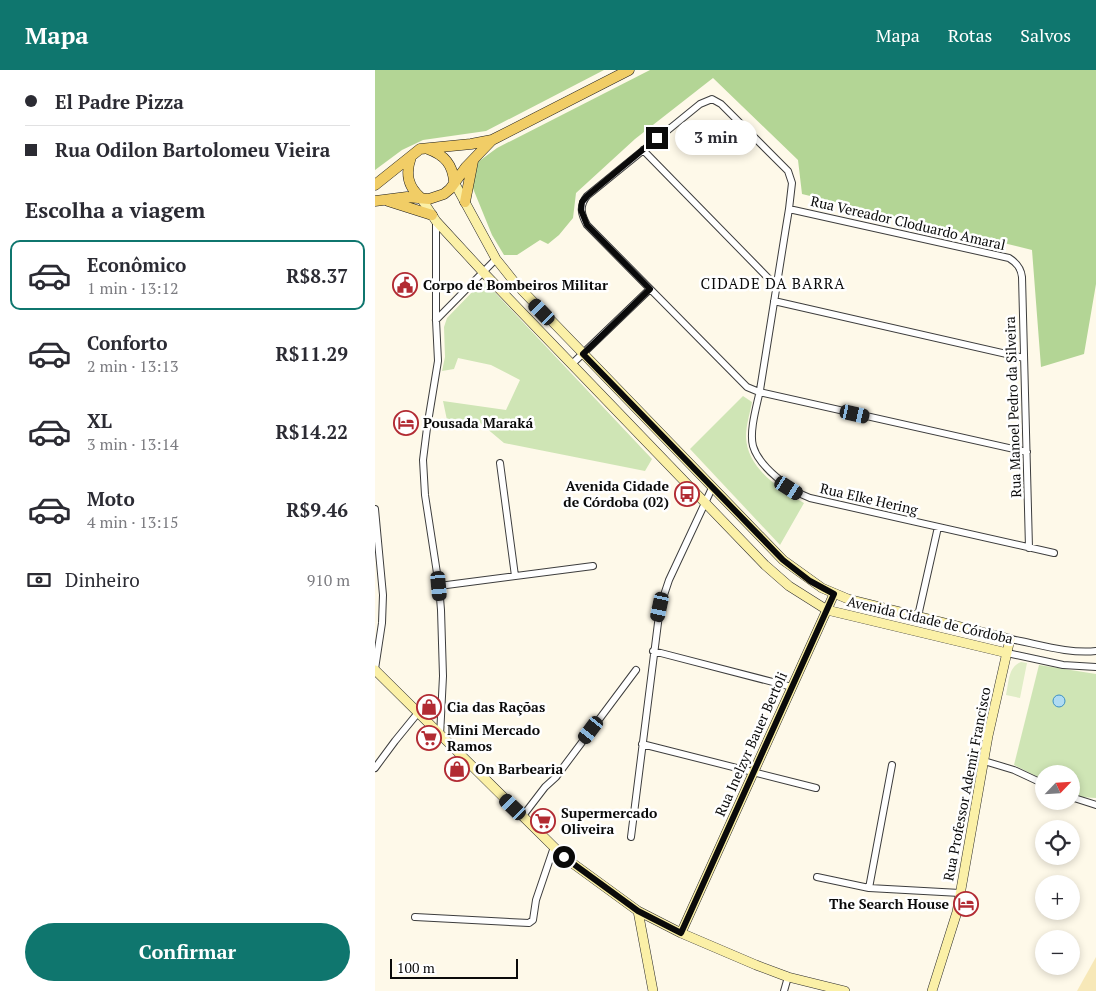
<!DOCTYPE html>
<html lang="pt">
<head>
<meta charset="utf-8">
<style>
	body { margin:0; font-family:"PT Serif",serif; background:#f2f2f3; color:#2b2b33; height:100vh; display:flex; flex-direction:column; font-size:19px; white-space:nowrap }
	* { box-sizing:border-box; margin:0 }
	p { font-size:16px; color:#7c7c81 }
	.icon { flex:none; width:28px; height:28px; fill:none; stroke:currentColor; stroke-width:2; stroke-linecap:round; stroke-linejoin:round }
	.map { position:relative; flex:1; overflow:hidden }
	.panel { display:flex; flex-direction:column; background:#fff; width:375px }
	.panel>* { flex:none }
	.top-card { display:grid; align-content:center; height:110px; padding:0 25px; background:#fff }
	.needle { width:32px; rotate:65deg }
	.buttons { position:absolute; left:660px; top:695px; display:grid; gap:10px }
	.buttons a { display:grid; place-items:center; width:45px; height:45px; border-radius:50%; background:#fff; box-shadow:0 2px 8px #0003; font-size:25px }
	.scale { position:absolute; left:15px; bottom:12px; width:128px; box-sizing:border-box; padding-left:5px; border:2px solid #0a0a0a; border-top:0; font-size:14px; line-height:18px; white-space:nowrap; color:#0a0a0a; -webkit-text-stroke:4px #fff; paint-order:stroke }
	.end { position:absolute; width:22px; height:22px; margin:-11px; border:6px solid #0a0a0a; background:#fff; box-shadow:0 0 0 2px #fff }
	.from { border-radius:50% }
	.bubble { position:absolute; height:35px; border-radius:18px; background:#fff; box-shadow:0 2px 8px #0003; font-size:16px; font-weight:600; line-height:35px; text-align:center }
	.car { position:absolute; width:15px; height:30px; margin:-15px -8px; border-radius:6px; box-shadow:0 0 4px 1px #0007; background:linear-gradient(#222 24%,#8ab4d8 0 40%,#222 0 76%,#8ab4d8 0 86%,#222 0) }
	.top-card b { display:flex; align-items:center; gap:18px; height:48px; font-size:19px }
	.top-card b+b { border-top:1px solid #e1e1e2 }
	.top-card i { width:12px; height:12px; background:#2b2b33 }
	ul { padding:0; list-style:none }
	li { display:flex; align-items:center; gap:15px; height:70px; margin:0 10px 8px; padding:0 15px; border:2px solid transparent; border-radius:10px }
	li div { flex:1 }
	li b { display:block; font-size:19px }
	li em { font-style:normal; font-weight:600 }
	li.active { border-color:#0f766e }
	li>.icon { width:45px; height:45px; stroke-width:1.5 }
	h2 { padding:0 25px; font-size:22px; line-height:60px }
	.pay { display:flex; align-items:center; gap:12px; height:55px; padding:0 25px; font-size:19px }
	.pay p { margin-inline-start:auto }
	.primary-button { display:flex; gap:10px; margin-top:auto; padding:10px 25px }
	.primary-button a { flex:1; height:58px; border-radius:30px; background:#0f766e; color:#fff; font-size:20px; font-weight:600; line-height:58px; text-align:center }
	header { display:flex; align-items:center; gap:30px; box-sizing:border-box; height:70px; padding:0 25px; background:#0f766e; color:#fff }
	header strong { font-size:24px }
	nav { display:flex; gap:28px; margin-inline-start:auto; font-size:18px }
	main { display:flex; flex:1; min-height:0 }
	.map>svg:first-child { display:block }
	.green { fill:#cfe5b5 }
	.forest { fill:#b3d595 }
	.sand { fill:#f7e8b8 }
	.pitch { fill:#e0edc6 }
	.water { fill:#b0dbf2; stroke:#3c90c5 }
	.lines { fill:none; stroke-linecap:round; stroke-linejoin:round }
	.street-casing { stroke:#3d3d3d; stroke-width:8 }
	.secondary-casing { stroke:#2c2c2c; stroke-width:10 }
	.primary-casing { stroke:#1b1b1b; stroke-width:11 }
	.street { stroke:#fff; stroke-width:6 }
	.secondary { stroke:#fbf0a7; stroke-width:9 }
	.primary { stroke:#f1cd66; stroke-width:10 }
	.route { stroke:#0a0a0a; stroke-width:6 }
	.labels { text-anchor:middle; stroke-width:5; stroke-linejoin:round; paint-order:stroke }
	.street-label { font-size:14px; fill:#0a0a0a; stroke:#fff }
	.poi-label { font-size:14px; font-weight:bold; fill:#0a0a0a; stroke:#fff; text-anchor:start }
	.neighbourhood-label { font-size:15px; letter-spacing:1px; fill:#0a0a0a; stroke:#fff }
</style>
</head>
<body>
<header>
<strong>Mapa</strong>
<nav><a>Mapa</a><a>Rotas</a><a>Salvos</a></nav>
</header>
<main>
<section class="panel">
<div class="top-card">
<b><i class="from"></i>El Padre Pizza</b>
<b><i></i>Rua Odilon Bartolomeu Vieira</b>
</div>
<h2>Escolha a viagem</h2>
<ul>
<li class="active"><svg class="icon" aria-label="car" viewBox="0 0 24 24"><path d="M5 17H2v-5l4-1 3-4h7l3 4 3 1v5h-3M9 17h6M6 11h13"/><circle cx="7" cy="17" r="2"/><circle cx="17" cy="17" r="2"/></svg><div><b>Econômico</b><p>1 min · 13:12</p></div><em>R$8.37</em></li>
<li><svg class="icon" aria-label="car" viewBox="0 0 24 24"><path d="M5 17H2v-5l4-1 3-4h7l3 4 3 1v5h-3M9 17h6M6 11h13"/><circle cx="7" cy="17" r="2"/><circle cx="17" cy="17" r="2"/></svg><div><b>Conforto</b><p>2 min · 13:13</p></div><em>R$11.29</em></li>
<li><svg class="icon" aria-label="car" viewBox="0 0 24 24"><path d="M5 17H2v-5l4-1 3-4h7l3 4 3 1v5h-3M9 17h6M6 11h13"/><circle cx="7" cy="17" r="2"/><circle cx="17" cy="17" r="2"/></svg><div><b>XL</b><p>3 min · 13:14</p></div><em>R$14.22</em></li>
<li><svg class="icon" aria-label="car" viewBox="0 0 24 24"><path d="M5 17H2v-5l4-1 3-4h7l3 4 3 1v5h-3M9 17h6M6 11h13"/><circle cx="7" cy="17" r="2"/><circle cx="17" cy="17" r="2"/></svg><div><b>Moto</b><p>4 min · 13:15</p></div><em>R$9.46</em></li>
</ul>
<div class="pay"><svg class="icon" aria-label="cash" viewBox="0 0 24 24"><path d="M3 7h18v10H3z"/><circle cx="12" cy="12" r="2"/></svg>Dinheiro<p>910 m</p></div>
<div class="primary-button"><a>Confirmar</a></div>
</section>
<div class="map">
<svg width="721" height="921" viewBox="0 0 721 921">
	<rect width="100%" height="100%" fill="#fef9e9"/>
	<path class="green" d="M 111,213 L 277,389 L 270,401 L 129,373 L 104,352 L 72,350 L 68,331 L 131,340 L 145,310 L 116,295 L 83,288 L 79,299 L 67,301 L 70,287 L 69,257 L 72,248 L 104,215 Z
		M 368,326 L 377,332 C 375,343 371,355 371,367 C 372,398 404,419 429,433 L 405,475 L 315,379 Z
		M 664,595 L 721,604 L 721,728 L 704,727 L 696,724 L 696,704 L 669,704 L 669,710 L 639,695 Z"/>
	<path class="forest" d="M 0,0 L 229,0 L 111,61 L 48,70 L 27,80 L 0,100 Z
		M 275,0 L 721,0 L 721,214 L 709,284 L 666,297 L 657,180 L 427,124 L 423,90 L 338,8 L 260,69 L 201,123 L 198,148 L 184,165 L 173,174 L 165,170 L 142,185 L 129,185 L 117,165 L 97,116 L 103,92 L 122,78 Z"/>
	<path class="sand" d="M 721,887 L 721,921 L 702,921 Z"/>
	<path class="pitch" d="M 646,592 L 652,593 L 645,628 L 631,625 C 634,612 633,597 646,592 Z"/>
	<path class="water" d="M678 631a6 6 0 1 1 12 0a6 6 0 1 1-12 0Z"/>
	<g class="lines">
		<defs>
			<path id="street" d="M 268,80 L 401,216
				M 414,139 L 634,188 C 642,193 646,198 647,207 L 654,478
				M 61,151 L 61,250 L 63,291 L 52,358 L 48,390 L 50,425 L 64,516 L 66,540 L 68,606 L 65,666
				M 399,231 L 649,288
				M 61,250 L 121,189
				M 197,294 L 275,219
				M 652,382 L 384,322 L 372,317 L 212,155 C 206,144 204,136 212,126 L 325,34 L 337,29 L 346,34 L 413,101 L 417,113 L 414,139 C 404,199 395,259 385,320 C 382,335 374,361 378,376 C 384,397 416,421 435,428 L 679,483
				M 125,393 L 140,506
				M 0,439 L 8,525 L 7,553 L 0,599
				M 64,516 L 218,496
				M 543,546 L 563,457
				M 635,569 C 663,574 693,584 721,581
				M 278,581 L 417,617
				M 632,583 L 688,595 L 721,597
				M 267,674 L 441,718
				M 609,691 L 639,700 L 669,714
				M 0,698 L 20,671 L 42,644
				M 696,727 L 721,735
				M 147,747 L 170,717 L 181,707 L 261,600
				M 256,767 L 285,537 L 294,510 L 337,418
				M 442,807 L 494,818 L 585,823
				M 494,818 L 517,695
				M 40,847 L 154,853 L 158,850 L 161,830 L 179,777
				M 409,921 L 413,907"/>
			<path id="secondary" d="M 79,112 L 121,189 L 141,214 L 408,490 L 447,518 L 473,529 L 635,569 L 613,666 L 582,842 L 557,921
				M 46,128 L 61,151 L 108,202 L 390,495 L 414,516 L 452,540 L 632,583
				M 0,600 L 189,787 L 263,841 L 306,863 L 381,895 L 413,907 L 470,921
				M 263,841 L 278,921
				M 306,863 L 459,524"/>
			<path id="primary" d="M 53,79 C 70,85 78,95 79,112
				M 36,87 C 30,104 33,117 46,128
				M 0,115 L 45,79 L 96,74 L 117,70 L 254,0
				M 0,131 L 32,127 L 54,129 L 69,124 L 75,119 L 91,97 L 117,70
				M 13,131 L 57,145
				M 90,132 L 98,91"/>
		</defs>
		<use href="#street" class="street-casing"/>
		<use href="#secondary" class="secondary-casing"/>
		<use href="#primary" class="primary-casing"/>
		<use href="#street" class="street"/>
		<use href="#secondary" class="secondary"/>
		<use href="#primary" class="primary"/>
	</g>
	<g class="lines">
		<path class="route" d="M 189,787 L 263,841 L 306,863 L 459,524 L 435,511 L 408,490 L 208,284 L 275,219 L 212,155 L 206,140 L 207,132 L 212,126 L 282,68"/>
	</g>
	<defs>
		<symbol id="civic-ring" viewBox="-11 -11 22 22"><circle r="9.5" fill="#fff" stroke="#b22b33" stroke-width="1.5"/><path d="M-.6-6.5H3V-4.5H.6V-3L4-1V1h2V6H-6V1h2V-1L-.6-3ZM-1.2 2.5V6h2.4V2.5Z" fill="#b22b33"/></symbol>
		<symbol id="hotel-ring" viewBox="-11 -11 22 22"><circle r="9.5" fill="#fff" stroke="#b22b33" stroke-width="1.5"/><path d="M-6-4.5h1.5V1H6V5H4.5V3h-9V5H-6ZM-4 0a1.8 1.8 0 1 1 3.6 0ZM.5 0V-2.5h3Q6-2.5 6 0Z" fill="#b22b33"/></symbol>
		<symbol id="bus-ring" viewBox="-11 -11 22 22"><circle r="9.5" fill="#fff" stroke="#b22b33" stroke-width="1.5"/><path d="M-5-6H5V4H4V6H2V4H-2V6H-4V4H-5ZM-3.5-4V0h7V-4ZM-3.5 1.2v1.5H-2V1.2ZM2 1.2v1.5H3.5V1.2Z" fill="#b22b33"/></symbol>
		<symbol id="shop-ring" viewBox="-11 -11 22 22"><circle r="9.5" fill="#fff" stroke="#b22b33" stroke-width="1.5"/><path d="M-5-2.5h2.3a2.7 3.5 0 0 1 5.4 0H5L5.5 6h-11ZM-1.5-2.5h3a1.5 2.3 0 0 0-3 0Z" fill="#b22b33"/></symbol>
		<symbol id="supermarket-ring" viewBox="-11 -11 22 22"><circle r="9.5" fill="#fff" stroke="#b22b33" stroke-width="1.5"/><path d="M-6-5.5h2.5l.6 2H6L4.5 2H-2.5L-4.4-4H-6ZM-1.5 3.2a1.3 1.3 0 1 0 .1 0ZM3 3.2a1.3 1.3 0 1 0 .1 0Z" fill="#b22b33"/></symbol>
	</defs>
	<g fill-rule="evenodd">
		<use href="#civic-ring" x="16" y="201" width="28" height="28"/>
		<use href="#hotel-ring" x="17" y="339" width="28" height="28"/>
		<use href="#bus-ring" x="298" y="410" width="28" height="28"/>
		<use href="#shop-ring" x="40" y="623" width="28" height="28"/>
		<use href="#supermarket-ring" x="40" y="654" width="28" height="28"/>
		<use href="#shop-ring" x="68" y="685" width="28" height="28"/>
		<use href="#supermarket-ring" x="154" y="737" width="28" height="28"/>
		<use href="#hotel-ring" x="577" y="820" width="28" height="28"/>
	</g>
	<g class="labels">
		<g class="street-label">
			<text transform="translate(533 153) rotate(13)" y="5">Rua Vereador Cloduardo Amaral</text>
			<text transform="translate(638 337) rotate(-92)" y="5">Rua Manoel Pedro da Silveira</text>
			<text transform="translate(494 429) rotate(13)" y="5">Rua Elke Hering</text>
			<text transform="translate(555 550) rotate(13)" y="5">Avenida Cidade de Córdoba</text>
			<text transform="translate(376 674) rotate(-66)" y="5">Rua Inelzyr Bauer Bertoli</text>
			<text transform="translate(592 714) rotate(-79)" y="5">Rua Professor Ademir Francisco</text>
		</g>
		<g class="poi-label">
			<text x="48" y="220">Corpo de Bombeiros Militar</text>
			<text x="48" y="358">Pousada Maraká</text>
			<text x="294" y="421" text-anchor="end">Avenida Cidade<tspan x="294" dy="16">de Córdoba (02)</tspan></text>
			<text x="72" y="642">Cia das Raçõas</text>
			<text x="72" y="665">Mini Mercado<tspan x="72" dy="16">Ramos</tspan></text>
			<text x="100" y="704">On Barbearia</text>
			<text x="186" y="748">Supermercado<tspan x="186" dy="16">Oliveira</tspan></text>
			<text x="574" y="839" text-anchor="end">The Search House</text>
		</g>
		<g class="neighbourhood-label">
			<text x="398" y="219">CIDADE DA BARRA</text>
		</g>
	</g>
</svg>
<div class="buttons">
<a><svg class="needle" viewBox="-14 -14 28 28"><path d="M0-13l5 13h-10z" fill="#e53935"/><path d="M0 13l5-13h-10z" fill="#7c7c81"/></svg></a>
<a><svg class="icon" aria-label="locate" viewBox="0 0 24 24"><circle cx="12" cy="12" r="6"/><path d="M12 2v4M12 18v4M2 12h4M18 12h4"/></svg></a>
<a>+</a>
<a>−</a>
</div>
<div class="scale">100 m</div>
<i class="end from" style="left:189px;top:787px"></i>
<i class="end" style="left:282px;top:68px"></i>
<div class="bubble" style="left:300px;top:50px;width:82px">3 min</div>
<i class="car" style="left:167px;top:242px;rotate:316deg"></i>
<i class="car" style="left:480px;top:344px;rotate:103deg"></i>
<i class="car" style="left:414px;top:418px;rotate:122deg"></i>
<i class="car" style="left:64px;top:516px;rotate:175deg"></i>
<i class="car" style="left:285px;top:537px;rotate:192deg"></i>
<i class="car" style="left:216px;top:660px;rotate:217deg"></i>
<i class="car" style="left:138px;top:737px;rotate:314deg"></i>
</div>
</main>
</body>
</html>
